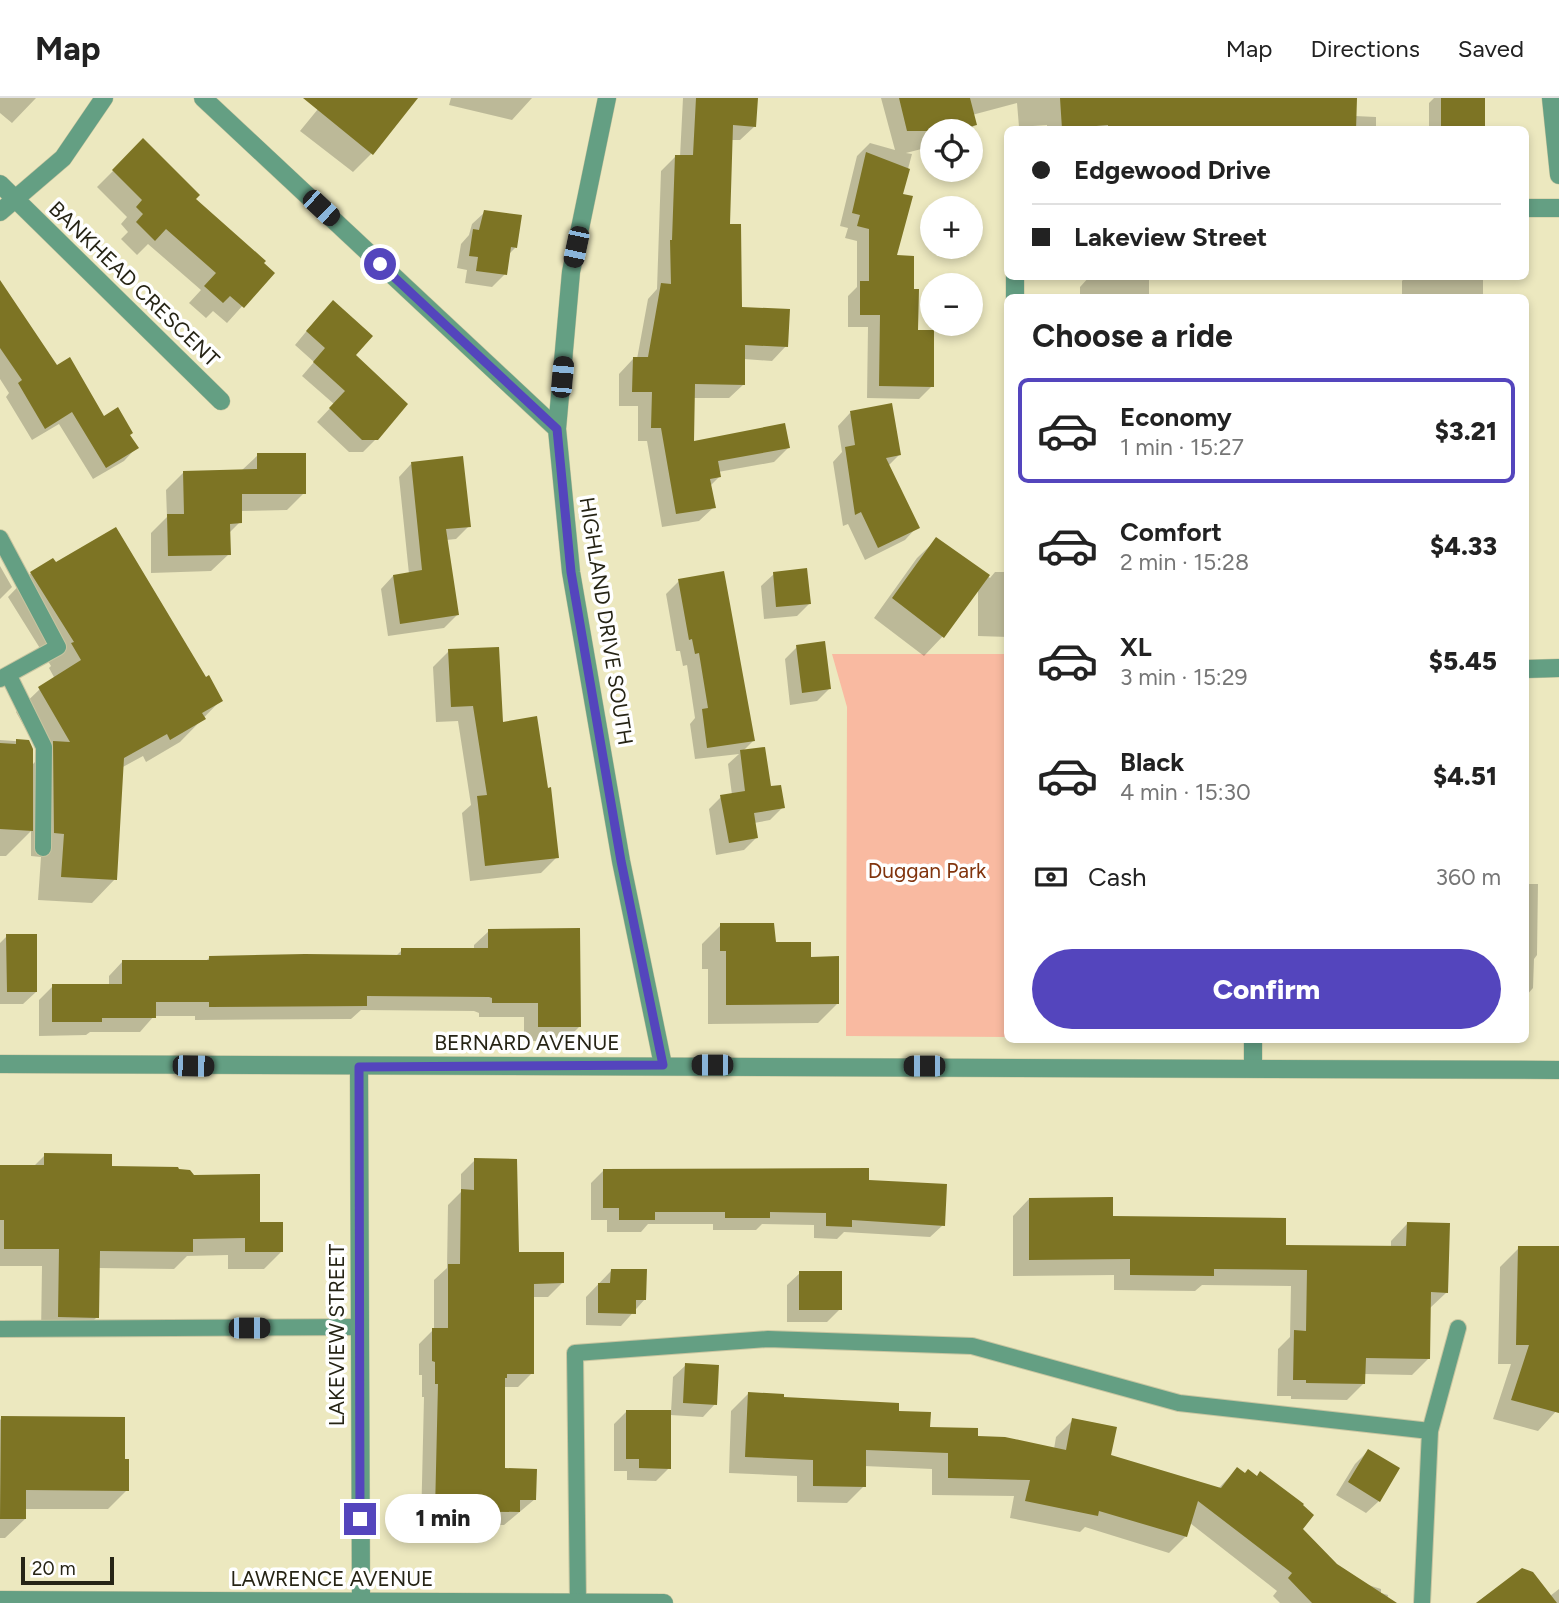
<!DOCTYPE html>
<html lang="en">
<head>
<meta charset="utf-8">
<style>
	body { margin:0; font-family:Figtree,sans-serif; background:#f2f2f2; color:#222; height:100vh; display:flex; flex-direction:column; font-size:26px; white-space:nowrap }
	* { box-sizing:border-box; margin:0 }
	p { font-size:23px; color:#767676 }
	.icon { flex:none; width:38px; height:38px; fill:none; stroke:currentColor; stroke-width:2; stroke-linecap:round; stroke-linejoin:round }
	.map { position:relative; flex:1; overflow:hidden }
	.panel { position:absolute; left:1004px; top:196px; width:525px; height:749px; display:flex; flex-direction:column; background:#fff; border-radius:10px; box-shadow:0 4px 10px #0003 }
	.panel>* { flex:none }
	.banner { position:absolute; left:1004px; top:28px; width:525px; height:154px; border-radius:10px; box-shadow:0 4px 10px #0003; display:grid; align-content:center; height:154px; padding:0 28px; background:#fff }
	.buttons { position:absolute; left:920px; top:21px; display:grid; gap:14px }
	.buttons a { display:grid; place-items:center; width:63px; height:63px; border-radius:50%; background:#fff; box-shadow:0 4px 10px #0003; font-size:35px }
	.scale { position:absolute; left:21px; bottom:18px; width:93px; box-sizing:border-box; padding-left:7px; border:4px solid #262415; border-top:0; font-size:19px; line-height:24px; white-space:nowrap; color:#262415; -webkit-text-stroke:5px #fff; paint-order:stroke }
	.end { position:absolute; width:32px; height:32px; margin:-16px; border:9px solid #5445bd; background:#fff; box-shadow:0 0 0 4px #fff }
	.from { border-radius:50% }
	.bubble { position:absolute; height:49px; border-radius:24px; background:#fff; box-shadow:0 4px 10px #0003; font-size:23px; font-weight:800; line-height:49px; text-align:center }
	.car { position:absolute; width:21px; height:42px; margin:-21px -10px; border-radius:9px; box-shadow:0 0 5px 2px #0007; background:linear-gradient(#222 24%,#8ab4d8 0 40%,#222 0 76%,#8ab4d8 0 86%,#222 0) }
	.banner b { display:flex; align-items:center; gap:24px; height:66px; font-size:26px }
	.banner b+b { border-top:2px solid #e0e0e0 }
	.banner i { width:18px; height:18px; background:#222 }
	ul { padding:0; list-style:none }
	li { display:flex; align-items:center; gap:21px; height:105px; margin:0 14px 10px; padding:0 14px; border:4px solid transparent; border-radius:10px }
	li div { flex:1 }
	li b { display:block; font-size:26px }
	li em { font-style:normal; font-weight:800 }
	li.selected { border-color:#5445bd }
	li>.icon { width:63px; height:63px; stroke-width:1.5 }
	h2 { padding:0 28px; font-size:32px; line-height:84px }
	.pay { display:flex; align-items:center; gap:18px; height:77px; padding:0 28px; font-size:26px }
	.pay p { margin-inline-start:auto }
	.action { display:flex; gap:14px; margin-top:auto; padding:14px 28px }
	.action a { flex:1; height:80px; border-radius:42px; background:#5445bd; color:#fff; font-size:28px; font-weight:800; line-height:80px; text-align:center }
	header { display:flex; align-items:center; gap:42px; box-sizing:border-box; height:98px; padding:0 35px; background:#fff; border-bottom:2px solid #e0e0e0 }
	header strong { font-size:33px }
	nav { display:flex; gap:38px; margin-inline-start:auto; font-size:24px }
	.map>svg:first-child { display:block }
	.green { fill:#f9baa1 }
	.shadow { fill:#0003 }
	.building { fill:#7d7424 }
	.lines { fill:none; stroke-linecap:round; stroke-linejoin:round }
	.service-casing { stroke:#c8c5a0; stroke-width:18 }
	.minor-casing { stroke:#c8c5a0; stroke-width:19 }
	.tertiary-casing { stroke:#c8c5a0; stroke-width:19 }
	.service { stroke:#649f83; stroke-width:16 }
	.minor { stroke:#649f83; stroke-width:18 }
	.tertiary { stroke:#649f83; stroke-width:18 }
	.route { stroke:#5445bd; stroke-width:9 }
	.labels { text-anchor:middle; stroke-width:7; stroke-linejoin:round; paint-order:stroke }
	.street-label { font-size:21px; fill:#262415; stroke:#fff }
	.park-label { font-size:21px; fill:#81340d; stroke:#fff }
</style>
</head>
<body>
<header>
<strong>Map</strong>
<nav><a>Map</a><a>Directions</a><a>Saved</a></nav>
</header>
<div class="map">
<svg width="1559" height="1505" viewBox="0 0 1559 1505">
	<rect width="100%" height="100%" fill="#ece8bf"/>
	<path class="green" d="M 832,556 L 1008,556 L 1008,939 L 846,938 L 847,609 Z"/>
	<path class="shadow" d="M 0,0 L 36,0 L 12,25 L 0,15 Z
		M 327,0 L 411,0 L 372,55 L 353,74 L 300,33 Z
		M 451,0 L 532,0 L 512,22 L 449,7 Z
		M 683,0 L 756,0 L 755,28 L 740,42 L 731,42 L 729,128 L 741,211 L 786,248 L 772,263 L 744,261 L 744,286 L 729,300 L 693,300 L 693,345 L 788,350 L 774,364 L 718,374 L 719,379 L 710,388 L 714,409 L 699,423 L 662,429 L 647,343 L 638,343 L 638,308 L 619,308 L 619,276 L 633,261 L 637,261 L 648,201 L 657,191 L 661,73 L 675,59 L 680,59 Z
		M 881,0 L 1355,0 L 1355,18 L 1376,19 L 1376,32 L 1047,32 L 1047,27 L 1019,29 L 1017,5 L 972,17 L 975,27 L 968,33 L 933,33 L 933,48 L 906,55 L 912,56 L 901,97 L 895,159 L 912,193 L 917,233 L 932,288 L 919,301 L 867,300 L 868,229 L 848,229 L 848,198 L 857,189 L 857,143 L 845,140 L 848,130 L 840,128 L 857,58 L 870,45 L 895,52 Z
		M 1434,0 L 1484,0 L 1483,32 L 1429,32 L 1429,5 Z
		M 143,43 L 193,101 L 272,175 L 227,225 L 213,213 L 206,220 L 189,205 L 201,192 L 148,146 L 137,157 L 121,141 L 128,134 L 121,126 L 127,119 L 97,89 Z
		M 485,114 L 515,150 L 508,157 L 505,176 L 492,189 L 465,185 L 467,172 L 457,170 L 461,146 L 469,137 L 472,126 Z
		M 1090,178 L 1149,178 L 1149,200 L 1080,200 L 1080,189 Z
		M 1406,178 L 1483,178 L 1483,200 L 1402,200 L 1402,183 Z
		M 0,197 L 56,269 L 104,320 L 128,337 L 136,350 L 124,363 L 93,381 L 59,326 L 32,342 L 6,299 L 9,295 L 0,281 Z
		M 320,217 L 354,257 L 376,341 L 363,354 L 349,354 L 317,324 L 334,306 L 302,278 L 314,264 L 295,247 Z
		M 850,315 L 899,357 L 888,368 L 917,429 L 905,442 L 865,462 L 848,426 L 843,428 L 833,364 L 842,354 L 838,328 Z
		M 258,357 L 304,395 L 287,412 L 240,413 L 240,424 L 228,436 L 229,456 L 211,473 L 151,475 L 151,435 L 167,419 L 166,392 L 183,375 L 241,373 Z
		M 411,366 L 469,428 L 456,441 L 446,442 L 457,517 L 444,530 L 388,538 L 381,491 L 393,478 L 409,476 L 399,379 Z
		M 937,441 L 990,480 L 995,474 L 1008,474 L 1008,539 L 978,538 L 978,490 L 943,538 L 924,558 L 874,520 L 917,460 Z
		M 0,468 L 12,489 L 0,501 Z
		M 31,475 L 205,581 L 221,602 L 180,644 L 146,664 L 143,658 L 121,670 L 115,781 L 92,805 L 38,802 L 41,759 L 31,758 L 31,733 L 6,758 L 0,758 L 0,642 L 28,644 L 32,667 L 41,658 L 16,614 L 40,591 L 55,581 L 49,570 L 51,568 L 8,499 Z
		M 774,476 L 810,505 L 797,518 L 764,521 L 761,488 Z
		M 679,483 L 753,643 L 743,653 L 783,709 L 770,722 L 754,725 L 757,739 L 744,752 L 716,757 L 709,711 L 721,699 L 732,697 L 728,666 L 739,656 L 695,661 L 690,626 L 695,620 L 687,567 L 683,568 L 680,553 L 676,553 L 666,496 Z
		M 797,549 L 829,591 L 817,603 L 790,607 L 785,561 Z
		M 449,553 L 501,626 L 557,759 L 541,775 L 470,783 L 462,715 L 471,707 L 458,623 L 436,624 L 433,569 Z
		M 1526,786 L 1538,786 L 1537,857 L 1534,861 L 1533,890 L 1526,898 Z
		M 721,827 L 809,860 L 837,906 L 818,925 L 708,926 L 708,871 L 702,871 L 702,846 Z
		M 489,833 L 579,929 L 565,943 L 524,943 L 524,919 L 479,919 L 479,915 L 474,913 L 361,912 L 351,921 L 195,922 L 195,918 L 154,918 L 140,934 L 90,934 L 86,937 L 39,938 L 39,902 L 53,888 L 109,888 L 109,878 L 123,863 L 206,863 L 209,860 L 395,859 L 402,852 L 474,852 L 474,847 Z
		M 7,838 L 36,894 L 23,906 L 0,906 L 0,916 L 0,845 Z
		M 45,1057 L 110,1069 L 258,1126 L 282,1153 L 264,1171 L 228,1171 L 228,1157 L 187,1158 L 174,1171 L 98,1170 L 97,1219 L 79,1237 L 41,1236 L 42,1168 L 0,1168 L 0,1069 L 33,1069 Z
		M 475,1062 L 517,1156 L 562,1185 L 548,1199 L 532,1199 L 532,1275 L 518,1289 L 503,1289 L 503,1372 L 535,1401 L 504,1427 L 421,1427 L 424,1299 L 422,1299 L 422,1277 L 419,1277 L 419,1246 L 434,1231 L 434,1182 L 447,1170 L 448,1107 L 461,1094 L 461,1076 Z
		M 603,1073 L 867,1084 L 943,1127 L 930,1139 L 844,1134 L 837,1141 L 814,1140 L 814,1127 L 762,1126 L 756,1132 L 713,1132 L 713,1126 L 648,1126 L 641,1134 L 607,1134 L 607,1122 L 591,1122 L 591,1085 Z
		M 1029,1101 L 1111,1119 L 1284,1149 L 1391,1149 L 1391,1143 L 1407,1126 L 1447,1194 L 1430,1210 L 1429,1260 L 1412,1277 L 1364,1276 L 1363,1286 L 1347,1302 L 1291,1301 L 1291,1298 L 1277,1298 L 1278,1251 L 1290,1239 L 1291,1188 L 1202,1187 L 1195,1193 L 1114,1192 L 1114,1177 L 1013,1178 L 1013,1118 Z
		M 1537,1148 L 1559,1149 L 1559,1310 L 1538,1333 L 1493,1321 L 1511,1266 L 1498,1266 L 1500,1169 L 1519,1150 L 1535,1150 Z
		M 611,1173 L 645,1201 L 621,1228 L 586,1227 L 586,1199 Z
		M 800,1175 L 840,1211 L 827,1224 L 787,1224 L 787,1187 Z
		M 686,1267 L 715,1306 L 703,1319 L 670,1317 L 669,1370 L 656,1383 L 627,1382 L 627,1373 L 614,1373 L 614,1326 L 626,1314 L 671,1314 L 673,1279 Z
		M 748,1296 L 897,1315 L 928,1331 L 1054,1351 L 1056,1339 L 1073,1322 L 1109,1358 L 1218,1391 L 1237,1371 L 1301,1431 L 1335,1467 L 1362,1485 L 1381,1491 L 1381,1495 L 1388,1497 L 1387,1505 L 1280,1505 L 1273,1498 L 1277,1493 L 1190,1425 L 1186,1438 L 1169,1455 L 1085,1429 L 1080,1434 L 1010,1420 L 1014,1398 L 932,1397 L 932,1371 L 864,1368 L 864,1388 L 847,1405 L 797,1404 L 797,1378 L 729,1375 L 731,1313 Z
		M 2,1320 L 123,1363 L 127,1392 L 108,1411 L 25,1411 L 25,1421 L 5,1440 L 0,1440 L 0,1322 Z
		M 1368,1353 L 1379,1403 L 1366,1415 L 1336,1397 L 1355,1366 Z
		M 1522,1472 L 1550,1498 L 1559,1491 L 1559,1505 L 1476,1505 Z"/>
	<path class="building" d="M 303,0 L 418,0 L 373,57 Z
		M 696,0 L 758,0 L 756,29 L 733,27 L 730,126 L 741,126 L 742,209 L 790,211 L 788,249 L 745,247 L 745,287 L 695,286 L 694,343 L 785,325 L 790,350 L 718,363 L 721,379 L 710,381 L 716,410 L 676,416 L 661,330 L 651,330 L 652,294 L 632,294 L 633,259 L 648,259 L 661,185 L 671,186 L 670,142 L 672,142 L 675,57 L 693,57 Z
		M 899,0 L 970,0 L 977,27 L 952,33 L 907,33 Z
		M 1060,0 L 1357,0 L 1356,32 L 1108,32 L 1108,27 L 1062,31 Z
		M 1441,0 L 1485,0 L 1485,32 L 1441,32 Z
		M 143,40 L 200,97 L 196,101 L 266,163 L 264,165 L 275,175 L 244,210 L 230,198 L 223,205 L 204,188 L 216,175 L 166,131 L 155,143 L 136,124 L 143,116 L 136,109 L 142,102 L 112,72 Z
		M 866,54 L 910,71 L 903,96 L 913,98 L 897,157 L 914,158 L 914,191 L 919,191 L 918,232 L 934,232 L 934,289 L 879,288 L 880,217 L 860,217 L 860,183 L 869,183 L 869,131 L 857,128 L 860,117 L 852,115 Z
		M 484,112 L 522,117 L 517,150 L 511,149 L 507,177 L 476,173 L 478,159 L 469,158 L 473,131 L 479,132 Z
		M 0,182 L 57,267 L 70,259 L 104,318 L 118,309 L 133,335 L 130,337 L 139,350 L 106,370 L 72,314 L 45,331 L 18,285 L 22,282 L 0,250 Z
		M 333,202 L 373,238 L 356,257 L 408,306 L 378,342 L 362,342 L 329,310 L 345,293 L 313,264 L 325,250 L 306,233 Z
		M 892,305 L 901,357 L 886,360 L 920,430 L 878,450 L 861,414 L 855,417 L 845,349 L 855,347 L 850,313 Z
		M 257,355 L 306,355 L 306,396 L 242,396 L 242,425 L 230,426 L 231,457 L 168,458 L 167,416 L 184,416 L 183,373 L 257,371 Z
		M 463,358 L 471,429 L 446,431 L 459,517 L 400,526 L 393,477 L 422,472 L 411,364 Z
		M 116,429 L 206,579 L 209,577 L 223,603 L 202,615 L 206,621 L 170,642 L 167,636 L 124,660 L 117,782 L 61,779 L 64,736 L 54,735 L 53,643 L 70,644 L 38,589 L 81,562 L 71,545 L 74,544 L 30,474 L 53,460 L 56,464 Z
		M 936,439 L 990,477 L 944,540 L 892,500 Z
		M 807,470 L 811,506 L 776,509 L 773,474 Z
		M 724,473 L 755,643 L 707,650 L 702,611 L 708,610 L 699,555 L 695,556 L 692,541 L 689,542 L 678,481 Z
		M 825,543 L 831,591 L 802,595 L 796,547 Z
		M 499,549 L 503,624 L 537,618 L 548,690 L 551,689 L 559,760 L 485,768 L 477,698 L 487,697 L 473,608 L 451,609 L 448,551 Z
		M 16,641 L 29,642 L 33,651 L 33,733 L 0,731 L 0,645 L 16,646 Z
		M 765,649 L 771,688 L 781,687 L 785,710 L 754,715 L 758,740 L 729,745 L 720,697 L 745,693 L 740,652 Z
		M 720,825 L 774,825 L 776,844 L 811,844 L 811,859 L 839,858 L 839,906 L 726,907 L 726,853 L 720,853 Z
		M 580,830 L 581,929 L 538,929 L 538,905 L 492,905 L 492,900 L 489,899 L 367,898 L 367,908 L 209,909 L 209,904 L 156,904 L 156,920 L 102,920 L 102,924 L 52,924 L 52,886 L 122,886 L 122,862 L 209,862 L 209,858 L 305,856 L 401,857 L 401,850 L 488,850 L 488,831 Z
		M 6,836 L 37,836 L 37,894 L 7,894 Z
		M 44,1055 L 112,1056 L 112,1068 L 178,1069 L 179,1071 L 190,1072 L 194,1077 L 260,1076 L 260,1124 L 283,1124 L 283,1154 L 245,1154 L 245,1140 L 193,1141 L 193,1154 L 100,1153 L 99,1220 L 58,1219 L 59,1151 L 4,1151 L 4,1122 L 0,1122 L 0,1067 L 44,1067 Z
		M 474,1060 L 517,1061 L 519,1154 L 564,1154 L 564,1185 L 534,1186 L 534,1276 L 507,1276 L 507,1280 L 505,1280 L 505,1370 L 537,1371 L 536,1402 L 520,1402 L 520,1414 L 435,1413 L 438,1286 L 435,1286 L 435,1264 L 432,1263 L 432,1230 L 448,1230 L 448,1166 L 460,1166 L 461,1091 L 474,1092 Z
		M 869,1070 L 869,1082 L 947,1086 L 945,1128 L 852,1122 L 852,1129 L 826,1128 L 826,1115 L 770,1114 L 770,1120 L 725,1120 L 725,1114 L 655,1114 L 655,1122 L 619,1122 L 619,1110 L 603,1110 L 603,1071 Z
		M 1113,1099 L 1113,1118 L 1286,1120 L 1286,1147 L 1406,1148 L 1407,1124 L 1450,1125 L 1448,1195 L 1431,1194 L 1430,1261 L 1366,1260 L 1365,1286 L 1306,1285 L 1306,1282 L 1293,1282 L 1294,1232 L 1306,1233 L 1307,1172 L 1214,1171 L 1214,1178 L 1130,1177 L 1130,1161 L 1029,1162 L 1029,1100 Z
		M 1518,1148 L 1559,1148 L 1559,1315 L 1511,1302 L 1529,1247 L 1516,1247 Z
		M 611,1171 L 647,1171 L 646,1202 L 636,1202 L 636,1216 L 598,1215 L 598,1185 L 610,1185 Z
		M 799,1173 L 842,1173 L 842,1212 L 799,1212 Z
		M 685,1265 L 719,1267 L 717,1307 L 683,1305 Z
		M 748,1294 L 784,1296 L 784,1299 L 899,1305 L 899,1313 L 931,1314 L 930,1329 L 978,1330 L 978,1338 L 1005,1339 L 1066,1352 L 1072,1320 L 1117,1329 L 1111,1357 L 1221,1390 L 1237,1369 L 1245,1375 L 1248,1371 L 1257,1378 L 1260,1373 L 1304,1406 L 1303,1407 L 1314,1417 L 1303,1431 L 1337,1466 L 1397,1505 L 1312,1505 L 1288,1480 L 1292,1475 L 1198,1403 L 1187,1439 L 1099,1413 L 1098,1418 L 1025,1403 L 1030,1382 L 948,1380 L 948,1355 L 866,1352 L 866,1389 L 813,1388 L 813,1362 L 745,1359 Z
		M 626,1312 L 671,1312 L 671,1371 L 639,1370 L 639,1361 L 626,1361 Z
		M 1,1318 L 125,1319 L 125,1361 L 129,1361 L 129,1393 L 26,1392 L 26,1421 L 0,1421 Z
		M 1368,1351 L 1400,1370 L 1380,1404 L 1348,1384 Z
		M 1522,1470 L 1533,1474 L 1557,1505 L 1476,1505 Z"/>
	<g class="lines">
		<defs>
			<path id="service" d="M 0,440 L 58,549 L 0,581
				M 9,578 L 44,649 L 43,750
				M 0,1231 L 360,1229
				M 1430,1333 L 1458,1230
				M 578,1505 L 575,1255 L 768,1241 L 972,1248 L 1179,1305 L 1430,1333 L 1422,1505"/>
			<path id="minor" d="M 203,0 L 557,331
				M 607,0 L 571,174 L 557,331 L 571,474 L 621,763 L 663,967
				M 1551,0 L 1559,77
				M 0,86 L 221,303
				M 1526,110 L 1559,110
				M 0,114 L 63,60 L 104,0
				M 1015,178 L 1015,200
				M 1526,571 L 1559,570
				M 1253,942 L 1253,970
				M 359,969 L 361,1504
				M 0,1502 L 664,1505"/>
			<path id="tertiary" d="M 0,966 L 1559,972"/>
		</defs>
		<use href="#service" class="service-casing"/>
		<use href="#minor" class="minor-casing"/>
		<use href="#tertiary" class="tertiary-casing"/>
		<use href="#service" class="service"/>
		<use href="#minor" class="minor"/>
		<use href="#tertiary" class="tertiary"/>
	</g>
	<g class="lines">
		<path class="route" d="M 360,1421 L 359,969 L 663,967 L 621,763 L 571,474 L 557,331 L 380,166"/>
	</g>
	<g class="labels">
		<g class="street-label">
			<text transform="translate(134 186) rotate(44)" y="7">BANKHEAD CRESCENT</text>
			<text transform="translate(606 523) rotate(81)" y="7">HIGHLAND DRIVE SOUTH</text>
			<text x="527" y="952">BERNARD AVENUE</text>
			<text transform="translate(337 1237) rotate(-90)" y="7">LAKEVIEW STREET</text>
			<text x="332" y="1488">LAWRENCE AVENUE</text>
		</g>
		<g class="park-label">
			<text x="927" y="780">Duggan Park</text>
		</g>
	</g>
</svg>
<div class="buttons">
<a><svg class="icon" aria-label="locate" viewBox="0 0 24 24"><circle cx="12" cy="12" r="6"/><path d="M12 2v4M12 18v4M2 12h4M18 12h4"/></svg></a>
<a>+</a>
<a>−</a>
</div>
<div class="scale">20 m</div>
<i class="end from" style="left:380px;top:166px"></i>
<i class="end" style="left:360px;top:1421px"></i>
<div class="bubble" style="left:385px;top:1396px;width:116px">1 min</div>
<i class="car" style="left:321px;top:110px;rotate:133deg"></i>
<i class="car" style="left:576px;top:149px;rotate:192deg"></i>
<i class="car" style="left:562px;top:279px;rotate:5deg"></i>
<i class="car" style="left:712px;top:967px;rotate:270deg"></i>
<i class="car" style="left:193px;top:968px;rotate:91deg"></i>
<i class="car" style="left:924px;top:968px;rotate:270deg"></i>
<i class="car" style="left:249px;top:1230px;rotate:90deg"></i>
<div class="banner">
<b><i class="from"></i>Edgewood Drive</b>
<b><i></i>Lakeview Street</b>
</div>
<section class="panel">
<h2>Choose a ride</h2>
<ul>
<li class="selected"><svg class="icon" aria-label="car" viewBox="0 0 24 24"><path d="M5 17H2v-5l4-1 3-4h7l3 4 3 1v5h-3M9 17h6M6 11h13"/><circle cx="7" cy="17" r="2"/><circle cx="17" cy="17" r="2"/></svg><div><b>Economy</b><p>1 min · 15:27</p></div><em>$3.21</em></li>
<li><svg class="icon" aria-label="car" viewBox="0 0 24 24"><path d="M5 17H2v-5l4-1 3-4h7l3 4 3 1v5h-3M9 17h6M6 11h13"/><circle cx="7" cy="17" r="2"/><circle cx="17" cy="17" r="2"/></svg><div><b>Comfort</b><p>2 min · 15:28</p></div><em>$4.33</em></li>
<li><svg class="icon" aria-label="car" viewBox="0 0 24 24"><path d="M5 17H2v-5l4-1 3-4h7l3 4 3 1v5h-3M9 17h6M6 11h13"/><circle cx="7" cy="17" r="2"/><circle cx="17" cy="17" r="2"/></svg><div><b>XL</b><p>3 min · 15:29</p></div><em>$5.45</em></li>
<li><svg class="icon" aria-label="car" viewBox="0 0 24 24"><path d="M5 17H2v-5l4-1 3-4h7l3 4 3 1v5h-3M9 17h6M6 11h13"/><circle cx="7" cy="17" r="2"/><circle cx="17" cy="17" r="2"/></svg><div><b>Black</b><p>4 min · 15:30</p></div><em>$4.51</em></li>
</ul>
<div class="pay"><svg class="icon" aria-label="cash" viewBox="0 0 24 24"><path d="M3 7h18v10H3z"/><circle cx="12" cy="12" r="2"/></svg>Cash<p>360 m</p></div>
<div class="action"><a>Confirm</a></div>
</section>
</div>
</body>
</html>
